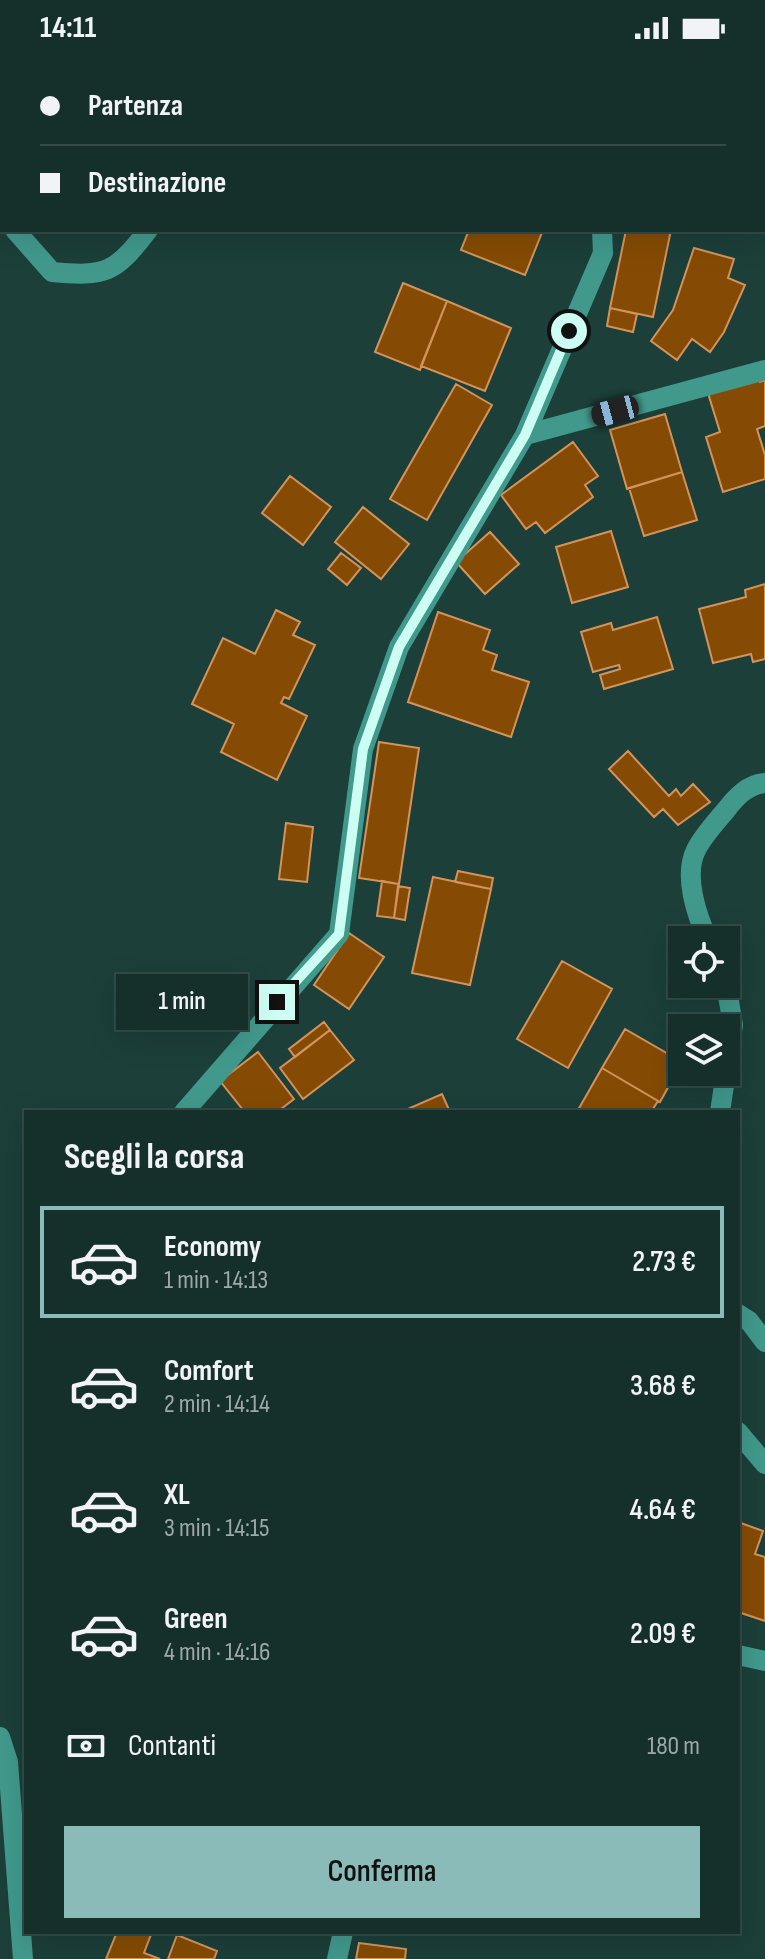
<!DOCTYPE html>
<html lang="it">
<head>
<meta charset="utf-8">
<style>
	body { margin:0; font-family:"Sofia Sans Condensed",sans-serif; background:#1e3733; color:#f1f3f6; height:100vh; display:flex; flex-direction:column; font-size:30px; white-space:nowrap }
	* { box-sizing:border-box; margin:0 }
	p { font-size:26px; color:#9da9a9 }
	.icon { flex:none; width:44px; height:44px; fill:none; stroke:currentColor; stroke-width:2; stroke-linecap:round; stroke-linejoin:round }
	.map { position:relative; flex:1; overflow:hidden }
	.drawer { position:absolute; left:24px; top:1054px; width:716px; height:824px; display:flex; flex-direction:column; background:#152f2b; border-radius:0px; box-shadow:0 8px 32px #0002,0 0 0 2px #344a47 }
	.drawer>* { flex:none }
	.guide { position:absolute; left:0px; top:0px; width:766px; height:176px; box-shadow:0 8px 32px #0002,0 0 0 2px #344a47; display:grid; align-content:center; height:176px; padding:0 40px; background:#152f2b }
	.buttons { position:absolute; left:668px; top:870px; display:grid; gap:16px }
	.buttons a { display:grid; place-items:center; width:72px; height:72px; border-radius:0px; background:#152f2b; box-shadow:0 8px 32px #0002,0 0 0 2px #344a47; font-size:40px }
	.end { position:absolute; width:36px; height:36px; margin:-18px; border:10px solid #ccfef4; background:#111; box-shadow:0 0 0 4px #111 }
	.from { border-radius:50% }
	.bubble { position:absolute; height:56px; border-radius:0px; background:#152f2b; box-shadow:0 8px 32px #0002,0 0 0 2px #344a47; font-size:26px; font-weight:600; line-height:56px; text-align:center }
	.car { position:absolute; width:24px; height:48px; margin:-24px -12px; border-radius:10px; box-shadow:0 0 6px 2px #0007; background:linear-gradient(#222 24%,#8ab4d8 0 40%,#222 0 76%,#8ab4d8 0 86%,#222 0) }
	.guide b { display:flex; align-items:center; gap:28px; height:76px; font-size:30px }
	.guide b+b { border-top:2px solid #344a47 }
	.guide i { width:20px; height:20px; background:#f1f3f6 }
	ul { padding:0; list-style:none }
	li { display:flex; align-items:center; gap:24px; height:112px; margin:0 16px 12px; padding:0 24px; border:4px solid transparent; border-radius:0px }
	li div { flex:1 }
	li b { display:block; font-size:30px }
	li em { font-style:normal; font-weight:600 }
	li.selected { border-color:#8bbbb9 }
	li>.icon { width:72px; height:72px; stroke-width:1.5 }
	h2 { padding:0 40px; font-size:36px; line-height:96px }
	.pay { display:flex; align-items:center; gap:20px; height:88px; padding:0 40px; font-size:30px }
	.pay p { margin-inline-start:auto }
	.cta { display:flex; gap:16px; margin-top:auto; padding:16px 40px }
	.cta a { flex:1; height:92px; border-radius:0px; background:#8bbbb9; color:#111; font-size:32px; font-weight:600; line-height:92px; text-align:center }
	.status { display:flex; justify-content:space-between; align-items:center; height:56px; padding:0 40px; background:#152f2b; direction:ltr }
	.status svg { height:22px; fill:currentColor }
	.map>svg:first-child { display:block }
	.building { fill:#854b04; stroke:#d3945b; stroke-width:2 }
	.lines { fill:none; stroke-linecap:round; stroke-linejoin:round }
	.minor { stroke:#41998c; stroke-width:20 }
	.route { stroke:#ccfef4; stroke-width:10 }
</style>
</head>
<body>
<div class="status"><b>14:11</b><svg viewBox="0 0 49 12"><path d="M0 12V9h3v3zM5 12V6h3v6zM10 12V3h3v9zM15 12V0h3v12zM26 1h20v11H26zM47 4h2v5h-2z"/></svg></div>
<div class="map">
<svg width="765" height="1903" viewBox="0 0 765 1903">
	<rect width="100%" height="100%" fill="#1c3f39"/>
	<path class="building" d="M 469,174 L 543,174 L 525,219 L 461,194 Z
		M 626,174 L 671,174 L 653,261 L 610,252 Z
		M 694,192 L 734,203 L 728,222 L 745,229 L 724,276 L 710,296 L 692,283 L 677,304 L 651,285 L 673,254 Z
		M 403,227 L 447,245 L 420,314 L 375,296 Z
		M 447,245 L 511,272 L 485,335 L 421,310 Z
		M 610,252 L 637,258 L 633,276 L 607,270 Z
		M 759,321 L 760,326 L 765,324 L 765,370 L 757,373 L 765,399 L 765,423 L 723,436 L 706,381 L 720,376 L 707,334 Z
		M 456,328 L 492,349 L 427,464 L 390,443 Z
		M 665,358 L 682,416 L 627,433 L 610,374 Z
		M 573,386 L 598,420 L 585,429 L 593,441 L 545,477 L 536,466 L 526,473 L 501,439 Z
		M 682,416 L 697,464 L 644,480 L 629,432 Z
		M 290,420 L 331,451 L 303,489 L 262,457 Z
		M 363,451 L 409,488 L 381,523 L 335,486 Z
		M 611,475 L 628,531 L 572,547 L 556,491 Z
		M 490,476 L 519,508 L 485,538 L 456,506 Z
		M 341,497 L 361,512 L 347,529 L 328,513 Z
		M 765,528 L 765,603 L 753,606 L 751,598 L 713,607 L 699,553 L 746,541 L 745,534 Z
		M 276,554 L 300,566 L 293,579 L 315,589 L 289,643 L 284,641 L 281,647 L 307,660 L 277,724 L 221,696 L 234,668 L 192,648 L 223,582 L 255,598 Z
		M 438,556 L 490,574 L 483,594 L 497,599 L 492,614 L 529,626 L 511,681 L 408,646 Z
		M 657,561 L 673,613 L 604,633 L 600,619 L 620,613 L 619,609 L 593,616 L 581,576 L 611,567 L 613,574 Z
		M 379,686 L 419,692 L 399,828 L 359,822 Z
		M 628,695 L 669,740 L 676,733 L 681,740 L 693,728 L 710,746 L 678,769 L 663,753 L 654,761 L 609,713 Z
		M 286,767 L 313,771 L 307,826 L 279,823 Z
		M 458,815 L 493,822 L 491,833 L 455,826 Z
		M 433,821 L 491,833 L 470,929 L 412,917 Z
		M 382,825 L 399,828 L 394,862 L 377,860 Z
		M 398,830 L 410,832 L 405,864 L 394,862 Z
		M 349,877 L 384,901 L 349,953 L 314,929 Z
		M 562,905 L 612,933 L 568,1012 L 517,983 Z
		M 324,966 L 330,974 L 295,1001 L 289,993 Z
		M 625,973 L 682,1006 L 660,1046 L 602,1012 Z
		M 330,974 L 354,1004 L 303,1043 L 280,1012 Z
		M 258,996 L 294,1043 L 277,1056 L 239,1056 L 243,1054 L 220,1025 Z
		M 602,1012 L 658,1045 L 651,1056 L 578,1054 Z
		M 442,1038 L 450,1056 L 404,1056 L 403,1055 Z
		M 738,1466 L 763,1475 L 755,1498 L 765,1501 L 765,1565 L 738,1556 Z
		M 117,1876 L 152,1876 L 144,1897 L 160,1903 L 106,1903 Z
		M 177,1879 L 217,1895 L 214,1903 L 168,1903 Z
		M 359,1887 L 406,1893 L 405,1903 L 356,1903 Z"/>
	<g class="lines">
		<path class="minor" d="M 424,0 L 426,2
			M 622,0 L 628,2
			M 111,2 L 113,0
			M 194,2 L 194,0
			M 516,2 L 521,0
			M 660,2 L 672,0
			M 15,174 L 52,216 C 106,221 115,217 148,174
			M 525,379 L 603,197 L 602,174
			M 708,884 C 697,860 683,820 696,794 C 703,780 716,766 726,754 C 736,741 748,728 765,727
			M 184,1056 L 339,878 L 363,693 L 399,591 L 525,379 L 765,314
			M 720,1056 L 733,969 L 726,928
			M 738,1258 L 749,1265 L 765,1286
			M 738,1376 L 765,1408
			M 738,1599 L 765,1605
			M 0,1681 L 8,1706 L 23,1903
			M 337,1903 L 343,1876"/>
	</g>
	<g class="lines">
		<path class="route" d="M 277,946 L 339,878 L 363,693 L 399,591 L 525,379 L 569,275"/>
	</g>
</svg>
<div class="buttons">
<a><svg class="icon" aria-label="locate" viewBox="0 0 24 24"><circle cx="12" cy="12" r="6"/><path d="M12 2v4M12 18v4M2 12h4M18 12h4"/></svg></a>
<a><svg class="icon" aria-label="layers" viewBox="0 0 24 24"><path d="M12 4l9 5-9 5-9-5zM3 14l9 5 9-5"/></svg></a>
</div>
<i class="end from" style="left:569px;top:275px"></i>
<i class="end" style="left:277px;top:946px"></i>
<div class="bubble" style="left:116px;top:918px;width:132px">1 min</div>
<i class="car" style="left:615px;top:355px;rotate:255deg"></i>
<div class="guide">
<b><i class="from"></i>Partenza</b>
<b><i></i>Destinazione</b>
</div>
<section class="drawer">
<h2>Scegli la corsa</h2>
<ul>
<li class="selected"><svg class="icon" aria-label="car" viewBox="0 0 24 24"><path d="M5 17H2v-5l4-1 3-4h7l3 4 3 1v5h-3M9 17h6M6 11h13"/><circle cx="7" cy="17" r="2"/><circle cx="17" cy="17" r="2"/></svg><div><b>Economy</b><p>1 min · 14:13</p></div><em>2.73 €</em></li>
<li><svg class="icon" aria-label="car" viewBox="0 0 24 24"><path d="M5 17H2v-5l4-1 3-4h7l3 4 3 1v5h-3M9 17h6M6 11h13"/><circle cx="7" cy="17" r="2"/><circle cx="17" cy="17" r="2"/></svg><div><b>Comfort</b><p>2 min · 14:14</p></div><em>3.68 €</em></li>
<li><svg class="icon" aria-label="car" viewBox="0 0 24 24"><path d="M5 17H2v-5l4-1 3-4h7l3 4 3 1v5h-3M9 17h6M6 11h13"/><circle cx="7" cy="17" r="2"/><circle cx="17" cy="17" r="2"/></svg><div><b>XL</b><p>3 min · 14:15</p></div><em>4.64 €</em></li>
<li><svg class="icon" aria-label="car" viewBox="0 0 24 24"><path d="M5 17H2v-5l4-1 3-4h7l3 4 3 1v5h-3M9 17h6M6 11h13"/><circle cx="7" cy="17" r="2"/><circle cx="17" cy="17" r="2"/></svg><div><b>Green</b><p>4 min · 14:16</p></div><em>2.09 €</em></li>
</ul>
<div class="pay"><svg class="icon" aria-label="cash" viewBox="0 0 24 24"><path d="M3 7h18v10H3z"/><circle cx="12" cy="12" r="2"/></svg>Contanti<p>180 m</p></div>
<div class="cta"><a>Conferma</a></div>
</section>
</div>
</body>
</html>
